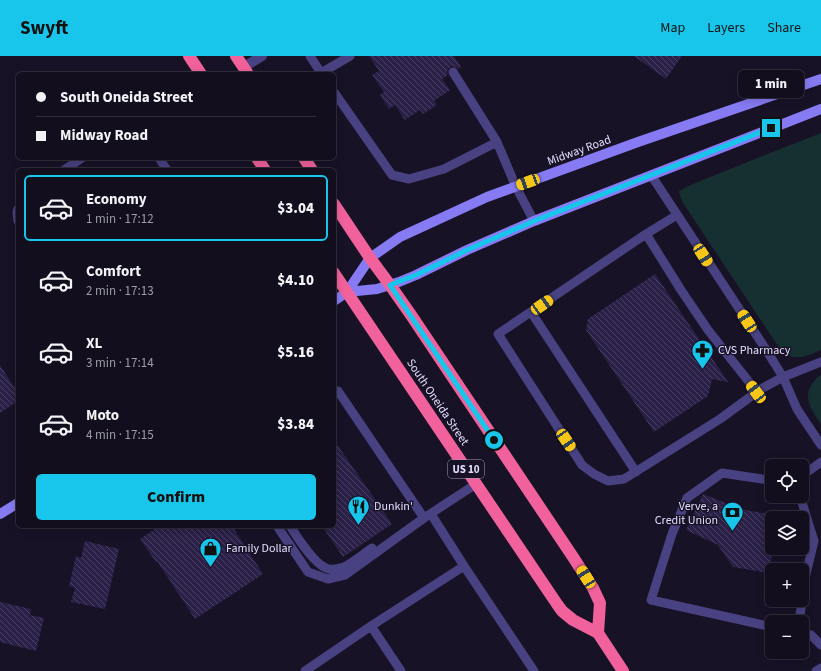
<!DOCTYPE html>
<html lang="en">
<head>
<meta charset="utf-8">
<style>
	body { margin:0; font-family:"Source Sans 3",sans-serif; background:#1f1c2a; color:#f1f3f6; height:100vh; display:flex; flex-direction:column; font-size:15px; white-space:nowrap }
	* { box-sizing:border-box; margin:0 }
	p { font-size:13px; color:#9c9ca4 }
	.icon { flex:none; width:22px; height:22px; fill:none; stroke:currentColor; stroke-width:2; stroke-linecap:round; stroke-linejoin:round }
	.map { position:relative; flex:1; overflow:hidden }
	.drawer { position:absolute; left:16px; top:112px; width:320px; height:360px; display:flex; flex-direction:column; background:#120e1d; border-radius:6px; box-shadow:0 2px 10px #0003,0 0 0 1px #312e3b }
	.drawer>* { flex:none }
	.hud { position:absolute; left:16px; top:16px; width:320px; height:88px; border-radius:6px; box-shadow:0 2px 10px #0003,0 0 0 1px #312e3b; display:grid; align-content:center; height:88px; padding:0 20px; background:#120e1d }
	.tools { position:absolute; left:765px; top:403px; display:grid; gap:8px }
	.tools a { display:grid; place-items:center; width:44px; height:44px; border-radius:6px; background:#120e1d; box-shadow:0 2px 10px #0003,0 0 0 1px #312e3b; font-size:20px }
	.end { position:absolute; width:18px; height:18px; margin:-9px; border:5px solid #19c6eb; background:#111; box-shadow:0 0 0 2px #111 }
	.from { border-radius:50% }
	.bubble { position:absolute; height:28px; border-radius:6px; background:#120e1d; box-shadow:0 2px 10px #0003,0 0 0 1px #312e3b; font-size:13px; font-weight:800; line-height:28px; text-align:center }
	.car { position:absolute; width:12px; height:24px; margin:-12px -6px; border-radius:5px; box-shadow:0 0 3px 1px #0007; background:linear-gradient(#f5c518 24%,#345 0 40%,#f5c518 0 76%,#345 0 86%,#f5c518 0) }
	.hud b { display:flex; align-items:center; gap:14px; height:38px; font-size:15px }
	.hud b+b { border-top:1px solid #312e3b }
	.hud i { width:10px; height:10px; background:#f1f3f6 }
	ul { padding:7px 0 0; list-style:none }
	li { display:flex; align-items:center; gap:12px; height:66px; margin:0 8px 6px; padding:0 12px; border:2px solid transparent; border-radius:6px }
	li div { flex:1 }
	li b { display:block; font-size:15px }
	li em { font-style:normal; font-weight:800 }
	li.current { border-color:#19c6eb }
	li>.icon { width:36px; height:36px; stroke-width:1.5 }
	.primary-button { display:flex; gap:8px; margin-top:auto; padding:8px 20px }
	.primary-button a { flex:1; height:46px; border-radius:6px; background:#19c6eb; color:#111; font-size:16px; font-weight:800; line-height:46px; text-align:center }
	header { display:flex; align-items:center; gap:24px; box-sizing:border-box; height:56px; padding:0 20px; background:#19c6eb; color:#111 }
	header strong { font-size:19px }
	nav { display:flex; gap:22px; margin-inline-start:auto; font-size:14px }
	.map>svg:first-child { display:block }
	.green { fill:#163031 }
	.building { fill:url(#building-back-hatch) }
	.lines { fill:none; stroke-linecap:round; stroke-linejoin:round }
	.lane { stroke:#494282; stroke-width:9 }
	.street { stroke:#494282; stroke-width:10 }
	.secondary { stroke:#877bf3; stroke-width:10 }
	.highway { stroke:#f1619b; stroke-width:12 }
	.route { stroke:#19c6eb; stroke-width:5 }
	.labels { text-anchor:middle; stroke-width:3; stroke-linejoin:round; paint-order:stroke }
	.shield { fill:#181227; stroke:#a59fbc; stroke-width:1 }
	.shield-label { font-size:11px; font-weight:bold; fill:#e2dcfc }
	.street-label { font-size:12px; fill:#e2dcfc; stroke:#181227 }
	.poi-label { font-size:12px; fill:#e2dcfc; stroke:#181227; text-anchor:start }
</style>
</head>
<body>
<header>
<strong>Swyft</strong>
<nav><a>Map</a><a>Layers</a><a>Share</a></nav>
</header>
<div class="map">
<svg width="821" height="615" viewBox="0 0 821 615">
	<defs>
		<pattern id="building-back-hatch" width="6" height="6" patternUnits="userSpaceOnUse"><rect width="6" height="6" fill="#2b2047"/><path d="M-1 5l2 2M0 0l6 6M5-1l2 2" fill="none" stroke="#494062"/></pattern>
	</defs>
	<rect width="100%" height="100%" fill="#181227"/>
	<path class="green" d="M 821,77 L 821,294 C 806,300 797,306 782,296 L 683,147 L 680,140 L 679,135 L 688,130 L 760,101 Z
		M 821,319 L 821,368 C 813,356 802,342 812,328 C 815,324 817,321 821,319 Z"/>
	<path class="building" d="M 369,0 L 454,0 L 461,11 L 458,13 L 455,11 L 452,10 L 448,13 L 447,16 L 448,19 L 442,23 L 450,34 L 434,45 L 437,49 L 423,58 L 420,54 L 405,64 L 395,49 L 389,53 L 380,39 L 384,36 L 372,19 L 379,15 Z
		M 634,0 L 682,0 L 666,23 Z
		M 655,218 L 728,326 L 712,323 L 708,340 L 654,376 L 586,274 L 588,263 Z
		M 0,309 L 18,337 L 18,345 L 0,357 Z
		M 334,384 L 392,468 L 343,501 L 322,470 L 334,470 Z
		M 703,438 L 740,453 L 780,460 L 780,462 L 772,462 L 772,492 L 773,492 L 769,517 L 733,511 L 718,489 L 686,474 Z
		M 159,470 L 232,470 L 263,518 L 195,563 L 157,505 L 156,506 L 140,483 Z
		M 85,485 L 119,493 L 105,553 L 71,546 L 75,532 L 69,530 L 76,500 L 81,502 Z
		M 773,492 L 800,492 L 799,496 Z
		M 0,546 L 31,553 L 30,559 L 44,562 L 36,595 L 0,586 Z"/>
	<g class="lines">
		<path class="lane" d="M 310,0 L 321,17 L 350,0
			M 453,16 L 497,86
			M 334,36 L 392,119 L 409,123 L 444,113 L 497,86 L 516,131 L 534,165
			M 159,102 L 167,114
			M 64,114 L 82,102
			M 651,119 L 765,292 L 783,321 L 797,353 L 821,389
			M 18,153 L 17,156 L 18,165
			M 677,159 L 646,178 L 498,278 L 566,384 L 582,409 L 594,418 L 608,425 L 624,423 L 720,363 L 761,333 L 783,321 L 821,306
			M 646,178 L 681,234 L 708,274 L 757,336
			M 531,256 L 636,416
			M 334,338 L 338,335 L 424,462
			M 802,420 L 821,406
			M 772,424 L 762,423 L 722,417 L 687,442 L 672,478 L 651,544 L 772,571
			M 431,458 L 464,510
			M 277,470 L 308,516 L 328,523 L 345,519 L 424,462 L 476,428
			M 290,470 C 298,482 313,507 326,512 C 332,515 338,513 344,511 C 354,506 363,498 372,492
			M 799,566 L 806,518 L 814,485 L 800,440
			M 802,577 L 811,579 L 821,589
			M 305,615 L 371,570
			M 401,615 L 371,570 L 464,510 L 534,615
			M 816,615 L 821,612"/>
		<path class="street" d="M 244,11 L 262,0"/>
		<path class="secondary" d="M 347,236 L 377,233 L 399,226 L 416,219 L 467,194 L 534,165 L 821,53
			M 334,245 L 347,236 L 370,202 L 400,181 L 487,141 L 638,86 L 821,23
			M 0,458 L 18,447"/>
		<path class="highway" d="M 189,0 L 201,18
			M 236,0 L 248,18
			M 257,102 L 265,114
			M 304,102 L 312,114
			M 334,148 L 370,202 L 390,229 L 411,259 L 573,501 L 593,532 L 600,547 L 598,577
			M 334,217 L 557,548 L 562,555 L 573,564 L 598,577 L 623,615"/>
	</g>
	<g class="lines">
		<path class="route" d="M 494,384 L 390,229 L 416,219 L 467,194 L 534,165 L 771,72"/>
	</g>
	<defs>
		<symbol id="pharmacy-pin" viewBox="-11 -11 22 30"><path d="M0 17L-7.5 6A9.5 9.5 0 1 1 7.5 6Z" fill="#19c6eb" stroke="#181227"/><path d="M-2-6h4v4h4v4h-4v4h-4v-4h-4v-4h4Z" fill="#111"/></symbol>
		<symbol id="restaurant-pin" viewBox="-11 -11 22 30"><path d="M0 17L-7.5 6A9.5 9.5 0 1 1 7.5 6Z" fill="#19c6eb" stroke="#181227"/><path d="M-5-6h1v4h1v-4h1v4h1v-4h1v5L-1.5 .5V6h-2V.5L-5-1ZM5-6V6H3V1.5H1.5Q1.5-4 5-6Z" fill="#111"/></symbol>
		<symbol id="bank-pin" viewBox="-11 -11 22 30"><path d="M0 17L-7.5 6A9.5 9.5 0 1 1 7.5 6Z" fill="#19c6eb" stroke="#181227"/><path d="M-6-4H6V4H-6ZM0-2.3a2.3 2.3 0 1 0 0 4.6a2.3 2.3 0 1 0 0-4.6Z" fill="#111"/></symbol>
		<symbol id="shop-pin" viewBox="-11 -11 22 30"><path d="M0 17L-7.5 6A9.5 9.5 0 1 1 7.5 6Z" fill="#19c6eb" stroke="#181227"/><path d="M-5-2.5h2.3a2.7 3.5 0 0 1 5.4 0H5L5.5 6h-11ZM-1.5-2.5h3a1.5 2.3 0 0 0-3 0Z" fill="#111"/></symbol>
	</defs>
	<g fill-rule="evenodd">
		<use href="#pharmacy-pin" x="690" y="282" width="25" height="34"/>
		<use href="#restaurant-pin" x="346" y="438" width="25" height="34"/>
		<use href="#bank-pin" x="720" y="444" width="25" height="34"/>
		<use href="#shop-pin" x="198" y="480" width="25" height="34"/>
	</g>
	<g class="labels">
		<rect class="shield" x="448" y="404" width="36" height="18" rx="3"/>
		<g class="shield-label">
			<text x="466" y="417">US 10</text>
		</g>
		<g class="street-label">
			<text transform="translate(579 94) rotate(-20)" y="4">Midway Road</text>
			<text transform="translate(438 346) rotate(56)" y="4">South Oneida Street</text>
		</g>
		<g class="poi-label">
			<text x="718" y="298">CVS Pharmacy</text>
			<text x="374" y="454">Dunkin'</text>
			<text x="718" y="454" text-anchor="end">Verve, a<tspan x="718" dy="14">Credit Union</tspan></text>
			<text x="226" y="496">Family Dollar</text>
		</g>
	</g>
</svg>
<div class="tools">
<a><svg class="icon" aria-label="locate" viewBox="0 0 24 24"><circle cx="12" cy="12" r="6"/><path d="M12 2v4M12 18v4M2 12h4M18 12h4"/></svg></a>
<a><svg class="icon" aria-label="layers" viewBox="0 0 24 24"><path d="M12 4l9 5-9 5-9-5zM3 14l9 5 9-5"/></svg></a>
<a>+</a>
<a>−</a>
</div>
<i class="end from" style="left:494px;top:384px"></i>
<i class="end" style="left:771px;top:72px"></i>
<div class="bubble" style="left:738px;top:14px;width:66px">1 min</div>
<i class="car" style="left:528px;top:126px;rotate:250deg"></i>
<i class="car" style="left:703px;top:199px;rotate:147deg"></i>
<i class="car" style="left:542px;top:249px;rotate:56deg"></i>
<i class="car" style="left:747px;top:265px;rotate:327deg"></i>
<i class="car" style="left:756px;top:336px;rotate:323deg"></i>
<i class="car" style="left:566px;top:384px;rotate:146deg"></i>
<i class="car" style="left:586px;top:521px;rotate:328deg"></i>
<div class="hud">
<b><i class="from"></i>South Oneida Street</b>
<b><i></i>Midway Road</b>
</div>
<section class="drawer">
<ul>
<li class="current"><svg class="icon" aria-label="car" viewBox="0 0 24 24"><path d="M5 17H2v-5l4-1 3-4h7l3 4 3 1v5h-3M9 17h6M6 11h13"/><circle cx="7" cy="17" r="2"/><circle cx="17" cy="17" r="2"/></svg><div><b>Economy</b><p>1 min · 17:12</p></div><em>$3.04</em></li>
<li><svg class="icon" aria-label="car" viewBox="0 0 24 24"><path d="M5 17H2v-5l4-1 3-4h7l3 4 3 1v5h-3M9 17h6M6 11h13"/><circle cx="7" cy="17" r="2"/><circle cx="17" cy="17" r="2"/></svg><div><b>Comfort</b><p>2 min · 17:13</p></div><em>$4.10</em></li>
<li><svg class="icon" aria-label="car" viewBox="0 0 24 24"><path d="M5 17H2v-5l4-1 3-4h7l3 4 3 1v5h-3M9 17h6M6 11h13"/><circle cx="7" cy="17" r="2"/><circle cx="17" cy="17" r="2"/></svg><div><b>XL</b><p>3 min · 17:14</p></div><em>$5.16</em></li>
<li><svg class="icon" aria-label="car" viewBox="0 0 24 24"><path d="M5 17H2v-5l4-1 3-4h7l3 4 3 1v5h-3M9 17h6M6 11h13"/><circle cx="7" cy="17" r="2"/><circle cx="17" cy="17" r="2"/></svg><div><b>Moto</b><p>4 min · 17:15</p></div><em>$3.84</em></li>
</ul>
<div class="primary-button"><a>Confirm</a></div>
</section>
</div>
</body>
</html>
